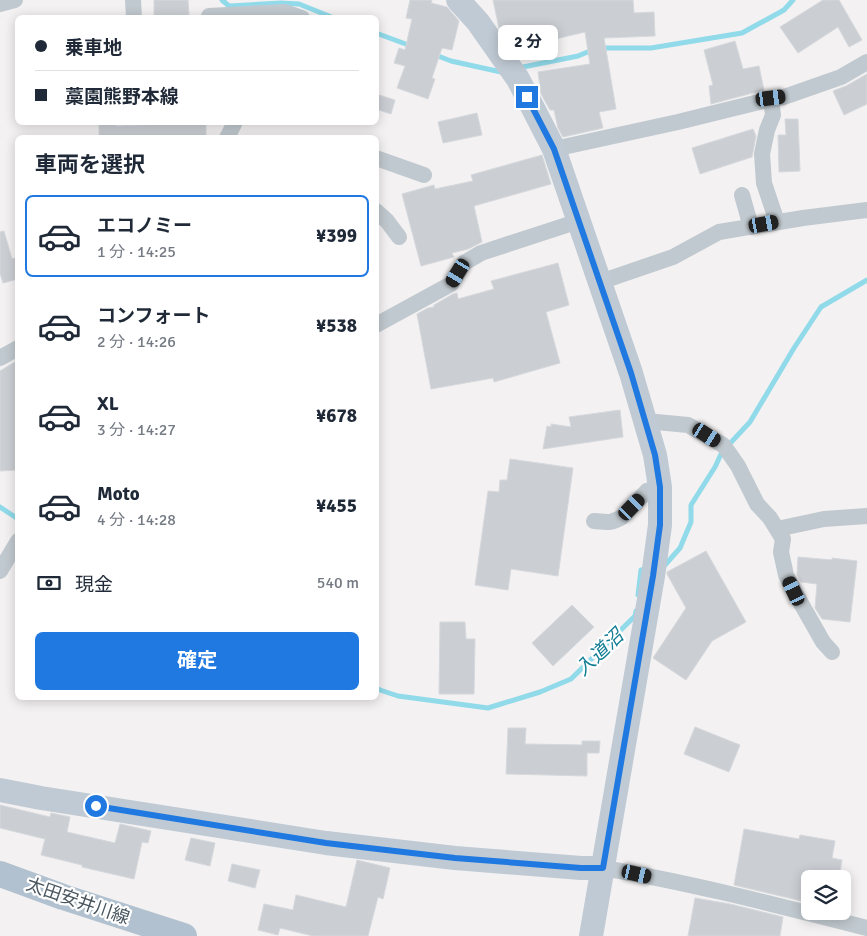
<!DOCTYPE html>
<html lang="ja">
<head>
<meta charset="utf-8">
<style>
	body { margin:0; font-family:Signika,"Noto Sans JP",sans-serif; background:#f2f2f3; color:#1f2937; height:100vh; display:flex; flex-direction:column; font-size:19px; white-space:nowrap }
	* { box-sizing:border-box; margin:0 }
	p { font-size:16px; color:#747a83 }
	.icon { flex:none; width:28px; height:28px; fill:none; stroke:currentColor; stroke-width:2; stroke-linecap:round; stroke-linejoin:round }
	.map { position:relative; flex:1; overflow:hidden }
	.sheet { position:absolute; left:15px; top:135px; width:364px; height:565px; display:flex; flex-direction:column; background:#fff; border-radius:8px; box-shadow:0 2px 12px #0003 }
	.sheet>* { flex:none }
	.hud { position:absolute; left:15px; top:15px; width:364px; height:110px; border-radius:8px; box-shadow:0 2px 12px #0003; display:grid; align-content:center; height:110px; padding:0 20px; background:#fff }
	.tools { position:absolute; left:801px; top:870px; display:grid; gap:10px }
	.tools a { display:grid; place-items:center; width:50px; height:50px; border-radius:8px; background:#fff; box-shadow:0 2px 12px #0003; font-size:25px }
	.end { position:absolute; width:22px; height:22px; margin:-11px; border:6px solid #1f79e0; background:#fff; box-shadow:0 0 0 2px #fff }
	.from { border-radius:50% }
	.bubble { position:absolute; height:35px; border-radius:8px; background:#fff; box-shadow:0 2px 12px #0003; font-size:16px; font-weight:700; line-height:35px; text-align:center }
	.car { position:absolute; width:15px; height:30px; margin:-15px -8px; border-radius:6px; box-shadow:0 0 4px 1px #0007; background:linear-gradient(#222 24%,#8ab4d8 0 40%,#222 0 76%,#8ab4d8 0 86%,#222 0) }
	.hud b { display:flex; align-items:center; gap:18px; height:48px; font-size:19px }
	.hud b+b { border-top:1px solid #e0e1e3 }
	.hud i { width:12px; height:12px; background:#1f2937 }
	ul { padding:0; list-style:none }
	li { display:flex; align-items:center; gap:15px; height:82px; margin:0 10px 8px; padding:0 10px; border:2px solid transparent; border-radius:8px }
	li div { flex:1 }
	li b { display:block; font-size:19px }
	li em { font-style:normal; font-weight:700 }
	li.on { border-color:#1f79e0 }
	li>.icon { width:45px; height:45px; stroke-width:1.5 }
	h2 { padding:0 20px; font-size:22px; line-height:60px }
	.pay { display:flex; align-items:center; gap:12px; height:55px; padding:0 20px; font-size:19px }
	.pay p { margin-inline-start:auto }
	.cta { display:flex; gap:10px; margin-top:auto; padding:10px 20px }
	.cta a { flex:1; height:58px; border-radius:8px; background:#1f79e0; color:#fff; font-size:20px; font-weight:700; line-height:58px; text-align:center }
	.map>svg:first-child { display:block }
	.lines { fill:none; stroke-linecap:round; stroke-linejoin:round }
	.stream { stroke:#91daea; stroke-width:5 }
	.building { fill:#cbced3; stroke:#d5d8dc }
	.street { stroke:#c0c9cf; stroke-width:16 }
	.secondary { stroke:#c0cad4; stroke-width:24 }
	.primary { stroke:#b2c1cf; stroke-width:26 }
	.route { stroke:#1f79e0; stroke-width:6 }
	.labels { text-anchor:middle; stroke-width:4.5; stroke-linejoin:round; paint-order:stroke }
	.street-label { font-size:18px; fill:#49555e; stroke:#fff }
	.water-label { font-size:19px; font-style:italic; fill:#117c93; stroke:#fff }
</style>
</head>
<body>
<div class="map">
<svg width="867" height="936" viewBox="0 0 867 936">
	<rect width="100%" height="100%" fill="#f3f1f1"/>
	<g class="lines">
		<path class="stream" d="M 222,0 L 229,6 L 281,3 L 299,4 L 334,18
			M 376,33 L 411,46
			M 433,54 L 451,61 L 501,72 L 505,71
			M 518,68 L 578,56 L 597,48 L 651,48 L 742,33 L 784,10 L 793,0
			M 0,507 L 18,519
			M 662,565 L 665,565 L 680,548 L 691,522 L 691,505 L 715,467 L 722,452 L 750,422 L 794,348 L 821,307 L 867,280
			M 638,595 L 641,570 L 647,569
			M 376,688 L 380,690 L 398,696 L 488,708 L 540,692 L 571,679 L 635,616 L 636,611"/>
	</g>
	<path class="building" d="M 154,0 L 188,0 L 189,15 L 154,16 Z
		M 410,0 L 432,0 L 431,3 L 447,7 L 459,21 L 452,50 L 442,48 L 432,78 L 435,79 L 428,99 L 397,88 L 405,66 L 394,63 L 399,48 L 405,50 L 412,19 L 406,18 Z
		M 493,0 L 633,0 L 634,13 L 654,12 L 655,36 L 604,38 L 616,109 L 599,112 L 603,128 L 563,137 L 558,128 L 554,110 L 550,110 L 541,94 L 538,72 L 590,64 L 585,32 L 543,42 L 539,29 L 505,36 L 499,28 Z
		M 823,0 L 839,0 L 862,40 L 849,47 L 838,27 L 798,53 L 780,27 Z
		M 735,41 L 743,69 L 759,66 L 764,90 L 711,104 L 709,86 L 713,85 L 704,50 Z
		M 867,74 L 867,104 L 844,115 L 833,91 L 846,86 Z
		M 376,94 L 395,100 L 391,114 L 376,109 Z
		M 477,113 L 482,135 L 443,143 L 438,122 Z
		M 785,119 L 798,119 L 800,171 L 779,172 L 778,135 L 786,135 Z
		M 99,122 L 116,122 L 116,126 L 206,122 L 206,138 L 99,138 Z
		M 753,129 L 756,136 L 752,157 L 700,174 L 692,148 Z
		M 542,155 L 551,184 L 474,206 L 482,242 L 468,249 L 452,253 L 454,257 L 421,266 L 402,194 L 434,185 L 435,189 L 473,181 L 471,175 Z
		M 4,231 L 12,259 L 18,257 L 18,279 L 3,283 L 0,273 L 0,232 Z
		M 558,263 L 569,305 L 546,312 L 560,363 L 494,382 L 493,378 L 431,389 L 417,314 L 428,308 L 434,307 L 434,305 L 453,294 L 457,293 L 458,299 L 494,289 L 491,281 Z
		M 18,360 L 18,470 L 0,471 L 0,371 Z
		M 620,410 L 623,437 L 543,449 L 547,426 L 551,427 L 551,424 L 571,427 L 569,417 Z
		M 510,459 L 573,468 L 558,576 L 511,569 L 508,590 L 475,585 L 488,491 L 499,492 L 500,480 L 507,480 Z
		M 706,551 L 746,622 L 712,641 L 686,680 L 653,658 L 686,608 L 667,574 L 667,572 Z
		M 798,557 L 832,560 L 832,558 L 857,561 L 850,622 L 822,619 L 815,608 L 817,584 L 801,582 L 797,574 Z
		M 572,605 L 594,627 L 553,666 L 532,643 Z
		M 440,622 L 465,622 L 466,639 L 475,639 L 474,694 L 439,694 Z
		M 695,727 L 740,745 L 729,772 L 684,754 Z
		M 508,728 L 526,728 L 525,744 L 582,745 L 582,741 L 600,741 L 599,753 L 587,753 L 587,776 L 506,774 Z
		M 0,805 L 50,817 L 51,813 L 70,817 L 67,832 L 115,843 L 120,824 L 151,831 L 148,843 L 142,842 L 134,879 L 82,867 L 82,865 L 41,855 L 45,839 L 0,828 Z
		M 744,829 L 799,839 L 800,835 L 835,841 L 832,858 L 842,860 L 839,879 L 810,879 L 810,903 L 734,885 Z
		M 191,838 L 215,843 L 210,866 L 185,860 Z
		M 357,860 L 390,868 L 383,899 L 378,897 L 368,936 L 313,936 L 280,928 L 278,935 L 258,930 L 264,904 L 293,910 L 296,895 L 346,907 Z
		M 232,864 L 260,870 L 255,888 L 228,881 Z
		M 695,898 L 730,904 L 783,917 L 780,936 L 688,936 Z"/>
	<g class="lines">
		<path class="street" d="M 133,0 L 134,18
			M 0,4 L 15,0
			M 209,16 L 285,12 L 302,18
			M 771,99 L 773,115 L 767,130 L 762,154 L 764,183 L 777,222
			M 227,138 L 235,122
			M 554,149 L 678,122 L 771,99 L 784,97 L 841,77 L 867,62
			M 376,158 L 424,175
			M 742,195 L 751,227
			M 376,211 L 387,221 L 399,237
			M 600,282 L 673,257 L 719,232 L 803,218 L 867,210
			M 376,325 L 451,284 L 464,263 L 481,253 L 579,221
			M 0,358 L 18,348
			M 646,421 L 688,425 L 723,445 L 729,453 L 738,466 L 757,504 L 770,518 L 783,539 L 781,552 L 786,575 L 794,591 L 823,642 L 832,652
			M 594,521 C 607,522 610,524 622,517 L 647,491 L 660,487
			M 777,529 L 824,519 L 867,516
			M 0,571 L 18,541
			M 603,868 C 692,883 780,906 867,928"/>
		<path class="secondary" d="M 458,0 L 478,22 L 518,79 L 554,149 L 631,373 L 655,455 L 660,487 L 660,525 L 653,576 L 591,936
			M 0,790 L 41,798 L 326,843 L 455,858 L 581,868 L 603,868"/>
		<path class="primary" d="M 0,874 L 63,897 L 184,936"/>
	</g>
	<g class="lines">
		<path class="route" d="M 96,806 L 326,843 L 455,858 L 581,868 L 603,868 L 653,576 L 660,525 L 660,487 L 655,455 L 631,373 L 554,149 L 527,97"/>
	</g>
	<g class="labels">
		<g class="street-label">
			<text transform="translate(78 901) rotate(19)" y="6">太田安井川線</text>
		</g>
		<g class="water-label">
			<text transform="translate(599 652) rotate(-44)" y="7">入道沼</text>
		</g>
	</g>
</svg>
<div class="tools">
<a><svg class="icon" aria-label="layers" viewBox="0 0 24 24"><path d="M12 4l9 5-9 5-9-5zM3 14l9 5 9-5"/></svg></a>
</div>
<i class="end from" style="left:96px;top:806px"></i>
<i class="end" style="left:527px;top:97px"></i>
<div class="bubble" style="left:498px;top:25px;width:60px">2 分</div>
<i class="car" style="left:771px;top:98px;rotate:83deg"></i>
<i class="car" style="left:764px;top:224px;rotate:80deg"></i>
<i class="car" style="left:458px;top:273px;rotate:211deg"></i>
<i class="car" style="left:707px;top:435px;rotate:123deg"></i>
<i class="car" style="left:632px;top:507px;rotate:44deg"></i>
<i class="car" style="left:794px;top:591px;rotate:335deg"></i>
<i class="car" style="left:637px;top:874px;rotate:103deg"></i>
<div class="hud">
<b><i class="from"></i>乗車地</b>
<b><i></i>藁園熊野本線</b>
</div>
<section class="sheet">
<h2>車両を選択</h2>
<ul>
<li class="on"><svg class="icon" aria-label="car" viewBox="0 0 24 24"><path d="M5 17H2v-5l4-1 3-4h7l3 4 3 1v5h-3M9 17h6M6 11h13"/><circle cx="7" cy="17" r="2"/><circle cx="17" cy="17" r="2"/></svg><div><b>エコノミー</b><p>1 分 · 14:25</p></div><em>¥399</em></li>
<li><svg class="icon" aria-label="car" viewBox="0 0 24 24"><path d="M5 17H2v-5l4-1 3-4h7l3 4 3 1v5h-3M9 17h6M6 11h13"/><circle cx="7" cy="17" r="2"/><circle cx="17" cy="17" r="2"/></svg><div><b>コンフォート</b><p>2 分 · 14:26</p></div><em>¥538</em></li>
<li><svg class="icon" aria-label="car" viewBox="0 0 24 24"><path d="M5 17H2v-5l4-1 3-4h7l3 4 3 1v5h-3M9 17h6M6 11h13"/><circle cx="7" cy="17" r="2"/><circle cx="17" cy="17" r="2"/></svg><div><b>XL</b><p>3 分 · 14:27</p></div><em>¥678</em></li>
<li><svg class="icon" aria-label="car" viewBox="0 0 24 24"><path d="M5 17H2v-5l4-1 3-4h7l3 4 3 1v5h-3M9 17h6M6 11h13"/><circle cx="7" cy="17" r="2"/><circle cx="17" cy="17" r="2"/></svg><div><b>Moto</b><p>4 分 · 14:28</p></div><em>¥455</em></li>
</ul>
<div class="pay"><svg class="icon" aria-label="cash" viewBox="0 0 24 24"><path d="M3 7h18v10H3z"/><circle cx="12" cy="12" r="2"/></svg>現金<p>540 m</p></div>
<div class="cta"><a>確定</a></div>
</section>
</div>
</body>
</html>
